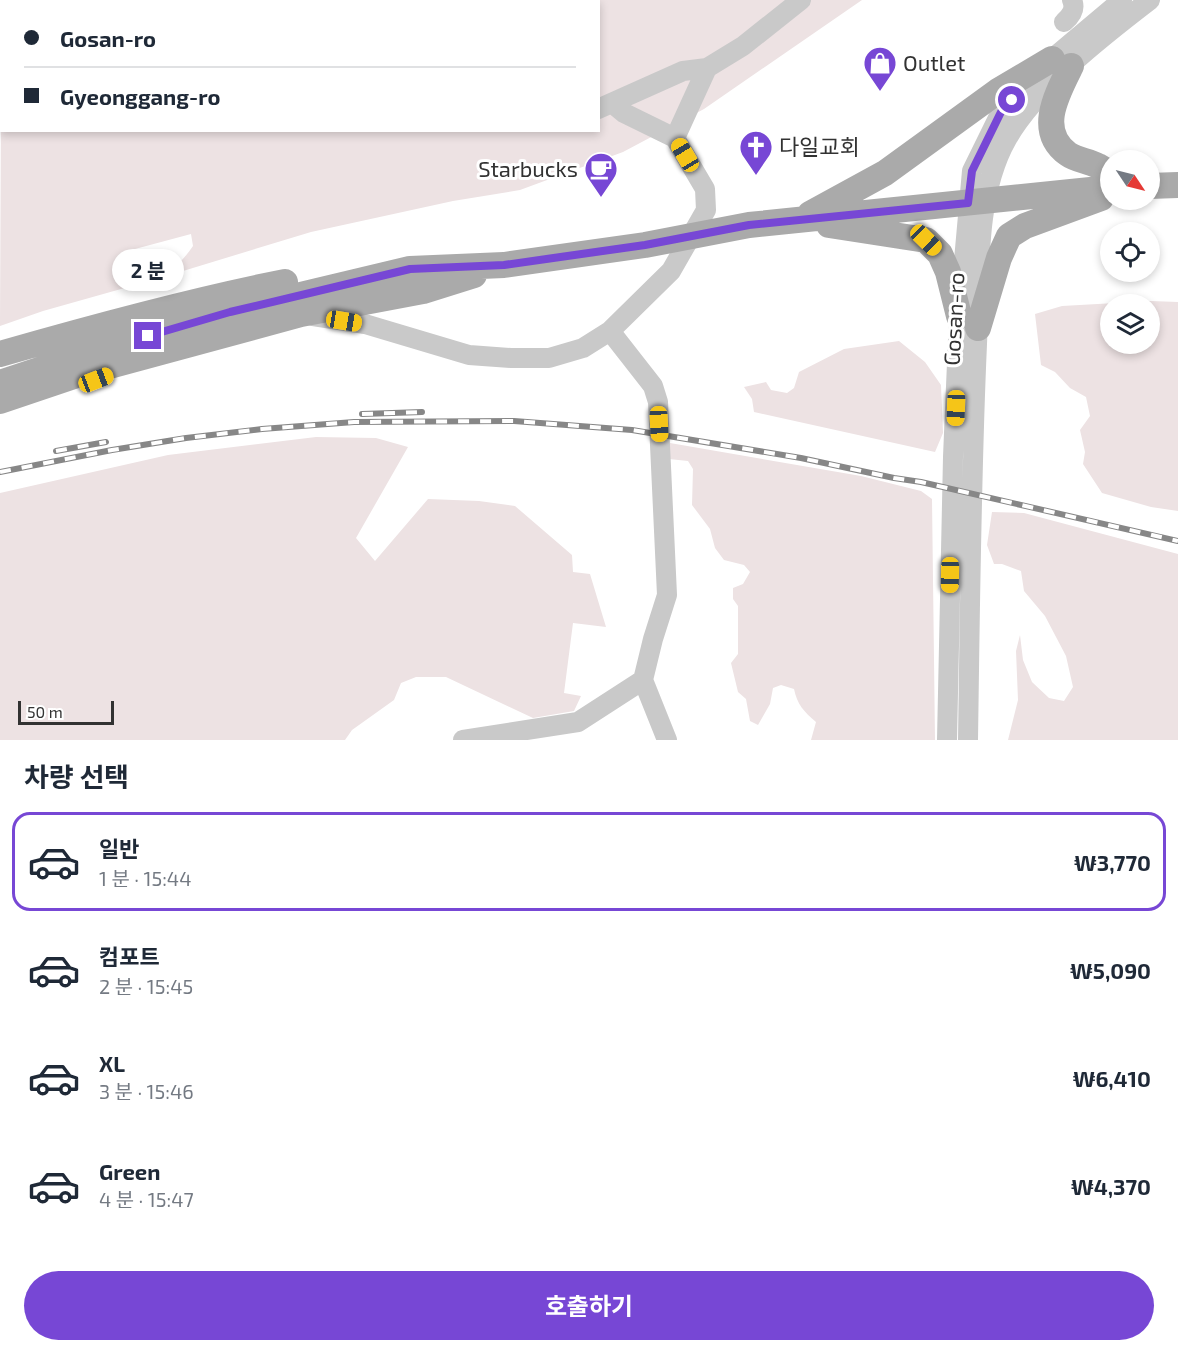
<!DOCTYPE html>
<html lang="ko">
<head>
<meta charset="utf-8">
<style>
	body { margin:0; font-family:"Exo 2","Noto Sans KR",sans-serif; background:#f2f2f3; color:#1f2937; height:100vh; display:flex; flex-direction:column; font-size:22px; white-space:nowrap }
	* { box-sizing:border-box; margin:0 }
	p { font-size:20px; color:#747a83 }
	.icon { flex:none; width:33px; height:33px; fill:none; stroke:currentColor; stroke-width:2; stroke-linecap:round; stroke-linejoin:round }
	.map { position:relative; height:740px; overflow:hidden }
	.side { display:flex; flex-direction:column; background:#fff; flex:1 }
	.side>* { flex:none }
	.banner { position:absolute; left:0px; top:0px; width:600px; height:132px; box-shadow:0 3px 9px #0003; display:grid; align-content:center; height:132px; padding:0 24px; background:#fff }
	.needle { width:39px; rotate:125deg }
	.fabs { position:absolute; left:1100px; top:150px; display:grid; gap:12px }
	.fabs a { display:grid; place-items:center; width:60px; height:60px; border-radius:50%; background:#fff; box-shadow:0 3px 9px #0003; font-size:30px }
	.scale { position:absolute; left:18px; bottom:15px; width:96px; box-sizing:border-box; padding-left:6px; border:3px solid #323232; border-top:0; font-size:16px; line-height:21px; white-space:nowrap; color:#323232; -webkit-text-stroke:4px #fff; paint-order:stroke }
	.end { position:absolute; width:27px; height:27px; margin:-14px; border:8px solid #7747d5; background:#fff; box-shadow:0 0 0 3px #fff }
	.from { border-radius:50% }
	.bubble { position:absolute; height:42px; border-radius:21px; background:#fff; box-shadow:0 3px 9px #0003; font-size:20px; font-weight:700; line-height:42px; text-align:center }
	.car { position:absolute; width:18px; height:36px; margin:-18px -9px; border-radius:8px; box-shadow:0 0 4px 2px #0007; background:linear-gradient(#f5c518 24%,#345 0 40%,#f5c518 0 76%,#345 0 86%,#f5c518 0) }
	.banner b { display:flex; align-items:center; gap:21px; height:57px; font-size:22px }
	.banner b+b { border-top:2px solid #e0e1e3 }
	.banner i { width:15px; height:15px; background:#1f2937 }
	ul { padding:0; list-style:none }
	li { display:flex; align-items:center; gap:18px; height:99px; margin:0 12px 9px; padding:0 12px; border:3px solid transparent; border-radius:18px }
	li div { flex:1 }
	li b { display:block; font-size:22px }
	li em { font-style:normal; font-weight:700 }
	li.active { border-color:#7747d5 }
	li>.icon { width:54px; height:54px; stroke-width:1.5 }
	h2 { padding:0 24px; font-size:27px; line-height:72px }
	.cta { display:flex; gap:12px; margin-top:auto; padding:12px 24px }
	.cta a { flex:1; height:69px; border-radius:36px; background:#7747d5; color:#fff; font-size:24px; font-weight:700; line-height:69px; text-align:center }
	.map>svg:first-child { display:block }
	.green { fill:#ede2e3; fill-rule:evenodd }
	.water { fill:#d5ead0 }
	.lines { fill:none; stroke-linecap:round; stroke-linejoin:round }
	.minor { stroke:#c9c9c9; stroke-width:20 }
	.major { stroke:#aaa; stroke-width:26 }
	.rail-casing { stroke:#878787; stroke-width:6 }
	.rail { stroke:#fff; stroke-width:4; stroke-dasharray:11; stroke-linecap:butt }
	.route { stroke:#7747d5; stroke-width:8 }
	.labels { text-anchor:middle; stroke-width:6; stroke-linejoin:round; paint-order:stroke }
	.poi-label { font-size:22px; fill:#323232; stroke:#fff; text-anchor:start }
	.street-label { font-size:22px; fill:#323232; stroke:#fff }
</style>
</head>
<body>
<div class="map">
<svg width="1178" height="740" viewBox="0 0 1178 740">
	<rect width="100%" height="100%" fill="#fff"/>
	<path class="green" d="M 231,0 L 862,0 L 704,109 L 623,152 L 520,190 L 453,201 L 311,232 L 160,278 L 43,311 L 0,326 L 1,100 L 2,130 L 598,130 L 598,2 L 227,1 ZM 191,234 L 193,246 C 174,273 168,273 137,261 L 135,249 Z
		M 1151,301 L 1178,302 L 1178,511 L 1151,507 L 1102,493 L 1083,464 L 1085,452 L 1080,430 L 1090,416 L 1086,397 L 1070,388 L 1055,372 L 1041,365 L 1035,314 L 1062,306 ZM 1110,304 L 1149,304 L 1149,344 L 1110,344 Z
		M 899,341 L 925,362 L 941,385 L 943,433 L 935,452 L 754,412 L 752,399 L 744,387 L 766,382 L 771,390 L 787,393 L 794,388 L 799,372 L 844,349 Z
		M 316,437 L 376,438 L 408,447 L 356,538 L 375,561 L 428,499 L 479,501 L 515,506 L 572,555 L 573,572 L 590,574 L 606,627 L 573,623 L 564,693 L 581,696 L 574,711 L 533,718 L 446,677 L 416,677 L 401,683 L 394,700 L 352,730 L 345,740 L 0,740 L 0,493 L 168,455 Z
		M 670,443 L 861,476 L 921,491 L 932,499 L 935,740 L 811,740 L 816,722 C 804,712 797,704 794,689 L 781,685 L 773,688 L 770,704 L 758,725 L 750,721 L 746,699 L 738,692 L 731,663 L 738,654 L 738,606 L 733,599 L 733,588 L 743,584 L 750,572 L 744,565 L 724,560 L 715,548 L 710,529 L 692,505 L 693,469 L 688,461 L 669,459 Z
		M 992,512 L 1024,513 L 1178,554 L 1178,740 L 1008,740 L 1018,700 L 1016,651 L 1020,635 L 1023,660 L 1032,682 L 1049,698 L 1064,701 L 1073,687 L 1066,656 L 1045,616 L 1024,591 L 1021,571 L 1002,564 L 994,564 L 987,545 Z"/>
	<path class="water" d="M 0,0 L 231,0 L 2,2 L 0,100 Z"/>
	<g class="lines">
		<path class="minor" d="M 1064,22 C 1071,16 1076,9 1072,0
			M 612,103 L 624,113 L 675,138
			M 598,109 L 683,71 L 707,68
			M 313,316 L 365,324 L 469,355 L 511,358 L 549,358 L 583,348 L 610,331 L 671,271 L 706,210 L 705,189 L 675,138 L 707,68 L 743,46 L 801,0
			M 610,331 L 653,386 L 658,402 L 667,595 L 653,639 L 643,680 L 667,740
			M 463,740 L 578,722 L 643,680
			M 947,740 L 953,457 L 959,316 L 972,171 L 1001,112 L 1052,59 L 1122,0
			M 968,740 C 970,608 971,476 977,344 C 980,280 974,197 1007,139 C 1036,88 1103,36 1150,0"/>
		<path class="major" d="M 1071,66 C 1057,94 1036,131 1068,154 C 1076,160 1089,161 1098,166 C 1102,168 1106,171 1110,173
			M 1149,186 L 1178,185
			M 810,214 L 885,173 L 998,91 L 1052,59
			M 829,225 L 926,240 L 940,254 L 948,272 L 959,316
			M 978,328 L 999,258 L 1009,236 L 1025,226 L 1101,198
			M 0,354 C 94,327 189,301 285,282
			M 0,383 L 90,353 L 229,312 L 410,269 L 504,265 L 645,245 L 749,225 L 1110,188
			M 0,401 L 80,374 L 301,314 L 423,291 L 474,275"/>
		<defs>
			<path id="rail" d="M 362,414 L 422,412
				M 56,451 L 106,442
				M 0,472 L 112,450 L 186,438 L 262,429 L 354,422 L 514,421 L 632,430 L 801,458 L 894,478 L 921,482 L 1178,541"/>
		</defs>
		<use href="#rail" class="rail-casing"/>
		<use href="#rail" class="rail"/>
	</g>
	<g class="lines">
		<path class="route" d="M 148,336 L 230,312 L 410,269 L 504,265 L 645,245 L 749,225 L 968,203 L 972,171 L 1001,112 L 1012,100"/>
	</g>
	<defs>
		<symbol id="shop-pin" viewBox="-11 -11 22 30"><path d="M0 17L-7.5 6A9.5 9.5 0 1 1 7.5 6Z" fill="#7747d5" stroke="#fff"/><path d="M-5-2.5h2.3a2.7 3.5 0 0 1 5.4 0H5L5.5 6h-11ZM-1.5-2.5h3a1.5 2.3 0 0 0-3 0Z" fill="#fff"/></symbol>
		<symbol id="church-pin" viewBox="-11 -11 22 30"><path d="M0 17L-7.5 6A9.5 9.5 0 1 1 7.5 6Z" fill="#7747d5" stroke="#fff"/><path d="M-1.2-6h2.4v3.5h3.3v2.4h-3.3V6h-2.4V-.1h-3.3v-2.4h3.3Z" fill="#fff"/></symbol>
		<symbol id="cafe-pin" viewBox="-11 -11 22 30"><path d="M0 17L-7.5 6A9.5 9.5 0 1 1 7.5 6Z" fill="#7747d5" stroke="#fff"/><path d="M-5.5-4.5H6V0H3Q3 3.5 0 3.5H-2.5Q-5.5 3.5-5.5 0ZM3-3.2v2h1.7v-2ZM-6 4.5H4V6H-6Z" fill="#fff"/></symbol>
	</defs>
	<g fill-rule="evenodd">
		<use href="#shop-pin" x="861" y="44" width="38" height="52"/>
		<use href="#church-pin" x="737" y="128" width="38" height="52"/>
		<use href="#cafe-pin" x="582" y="150" width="38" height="52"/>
	</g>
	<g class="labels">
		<g class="poi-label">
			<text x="903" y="71">Outlet</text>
			<text x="779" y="155">다일교회</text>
			<text x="578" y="177" text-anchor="end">Starbucks</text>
		</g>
		<g class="street-label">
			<text transform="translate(954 319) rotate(-87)" y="8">Gosan-ro</text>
		</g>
	</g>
</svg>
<div class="fabs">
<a><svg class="needle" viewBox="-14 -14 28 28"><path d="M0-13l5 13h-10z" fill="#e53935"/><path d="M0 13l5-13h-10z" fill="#747a83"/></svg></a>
<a><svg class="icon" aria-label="locate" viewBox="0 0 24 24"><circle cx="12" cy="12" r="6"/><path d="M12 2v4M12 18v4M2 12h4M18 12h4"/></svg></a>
<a><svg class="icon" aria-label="layers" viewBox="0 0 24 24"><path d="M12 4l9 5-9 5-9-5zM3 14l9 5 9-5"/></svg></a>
</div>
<div class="scale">50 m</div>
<i class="end from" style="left:1012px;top:100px"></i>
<i class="end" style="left:148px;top:336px"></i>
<div class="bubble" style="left:112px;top:249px;width:72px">2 분</div>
<i class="car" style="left:685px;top:155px;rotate:329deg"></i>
<i class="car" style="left:926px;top:240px;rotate:134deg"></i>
<i class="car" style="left:344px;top:321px;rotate:99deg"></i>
<i class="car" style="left:96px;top:380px;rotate:69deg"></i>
<i class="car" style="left:956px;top:408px;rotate:182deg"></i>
<i class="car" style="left:659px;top:424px;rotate:177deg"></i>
<i class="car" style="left:950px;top:575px;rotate:181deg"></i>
<div class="banner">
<b><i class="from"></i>Gosan-ro</b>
<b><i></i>Gyeonggang-ro</b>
</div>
</div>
<section class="side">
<h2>차량 선택</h2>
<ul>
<li class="active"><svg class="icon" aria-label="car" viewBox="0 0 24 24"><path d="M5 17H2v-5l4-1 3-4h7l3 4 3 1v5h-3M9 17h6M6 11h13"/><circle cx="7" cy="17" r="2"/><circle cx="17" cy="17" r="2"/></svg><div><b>일반</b><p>1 분 · 15:44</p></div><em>₩3,770</em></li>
<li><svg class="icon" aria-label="car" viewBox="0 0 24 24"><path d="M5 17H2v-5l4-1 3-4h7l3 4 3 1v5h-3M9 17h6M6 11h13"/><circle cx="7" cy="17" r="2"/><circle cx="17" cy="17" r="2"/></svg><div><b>컴포트</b><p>2 분 · 15:45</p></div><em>₩5,090</em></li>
<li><svg class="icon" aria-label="car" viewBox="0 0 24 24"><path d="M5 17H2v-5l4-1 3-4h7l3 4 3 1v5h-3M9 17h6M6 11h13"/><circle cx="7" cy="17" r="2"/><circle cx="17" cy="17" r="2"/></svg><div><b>XL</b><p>3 분 · 15:46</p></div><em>₩6,410</em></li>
<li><svg class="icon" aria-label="car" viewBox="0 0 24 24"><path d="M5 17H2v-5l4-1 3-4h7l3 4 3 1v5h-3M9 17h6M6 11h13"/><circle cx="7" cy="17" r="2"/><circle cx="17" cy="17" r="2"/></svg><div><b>Green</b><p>4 분 · 15:47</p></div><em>₩4,370</em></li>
</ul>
<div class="cta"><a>호출하기</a></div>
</section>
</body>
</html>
